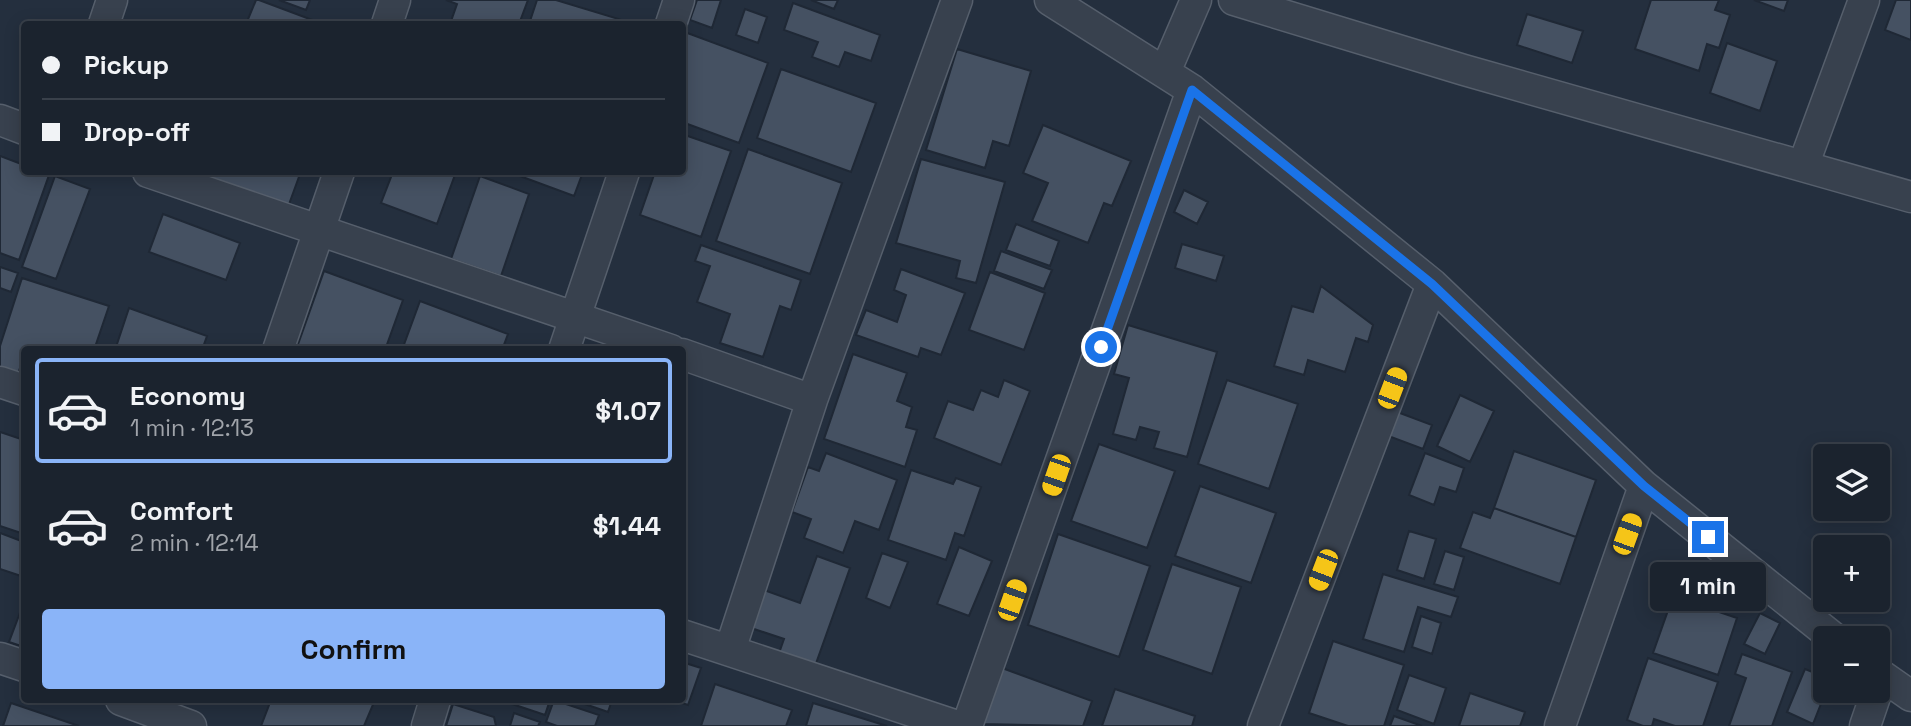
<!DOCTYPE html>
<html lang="en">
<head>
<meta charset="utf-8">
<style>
	body { margin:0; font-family:"Space Grotesk",sans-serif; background:#242b36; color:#f1f3f6; height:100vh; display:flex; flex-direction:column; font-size:26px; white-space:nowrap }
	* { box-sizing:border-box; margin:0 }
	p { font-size:23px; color:#a0a4aa }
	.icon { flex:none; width:38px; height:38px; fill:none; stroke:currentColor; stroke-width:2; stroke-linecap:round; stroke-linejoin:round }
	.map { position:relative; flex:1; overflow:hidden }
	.sheet { position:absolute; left:21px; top:346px; width:665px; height:357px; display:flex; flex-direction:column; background:#1b232e; border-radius:7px; box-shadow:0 4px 18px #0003,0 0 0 2px #39404a }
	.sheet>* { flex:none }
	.top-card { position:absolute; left:21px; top:21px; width:665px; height:154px; border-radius:7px; box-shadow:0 4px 18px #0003,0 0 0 2px #39404a; display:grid; align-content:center; height:154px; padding:0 21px; background:#1b232e }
	.tools { position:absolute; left:1813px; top:444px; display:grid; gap:14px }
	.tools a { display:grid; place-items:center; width:77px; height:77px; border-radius:7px; background:#1b232e; box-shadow:0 4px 18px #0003,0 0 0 2px #39404a; font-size:35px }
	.end { position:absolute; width:32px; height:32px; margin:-16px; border:9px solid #1a73e8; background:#fff; box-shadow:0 0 0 4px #fff }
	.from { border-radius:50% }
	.bubble { position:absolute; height:49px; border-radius:7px; background:#1b232e; box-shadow:0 4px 18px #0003,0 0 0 2px #39404a; font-size:23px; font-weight:800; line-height:49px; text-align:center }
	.car { position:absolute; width:21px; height:42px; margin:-21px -10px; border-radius:9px; box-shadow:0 0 5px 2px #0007; background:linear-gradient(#f5c518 24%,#345 0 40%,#f5c518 0 76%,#345 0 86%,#f5c518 0) }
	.top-card b { display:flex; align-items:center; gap:24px; height:66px; font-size:26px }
	.top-card b+b { border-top:2px solid #39404a }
	.top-card i { width:18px; height:18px; background:#f1f3f6 }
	ul { padding:12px 0 0; list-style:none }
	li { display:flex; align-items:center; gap:21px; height:105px; margin:0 14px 10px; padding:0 7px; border:4px solid transparent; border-radius:7px }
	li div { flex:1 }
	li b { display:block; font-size:26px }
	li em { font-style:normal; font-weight:800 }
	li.current { border-color:#8ab4f8 }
	li>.icon { width:63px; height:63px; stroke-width:1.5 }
	.action { display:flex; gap:14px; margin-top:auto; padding:14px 21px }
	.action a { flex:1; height:80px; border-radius:7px; background:#8ab4f8; color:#111; font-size:28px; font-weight:800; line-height:80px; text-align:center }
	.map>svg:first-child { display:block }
	.building { fill:#455162; stroke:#1f2835; stroke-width:2 }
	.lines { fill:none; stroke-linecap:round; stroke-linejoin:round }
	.street-casing { stroke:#565f6c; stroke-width:33 }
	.street { stroke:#38414e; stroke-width:30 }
	.route { stroke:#1a73e8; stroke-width:9 }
</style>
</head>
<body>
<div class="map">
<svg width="1911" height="726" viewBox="0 0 1911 726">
	<rect width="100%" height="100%" fill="#242f3e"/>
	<path class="building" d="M 256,0 L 259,0 L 323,24 L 246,24 Z
		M 279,0 L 310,0 L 306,10 Z
		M 446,0 L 528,0 L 519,24 L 450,24 L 457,4 Z
		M 537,0 L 556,0 L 622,20 L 620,24 L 529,24 Z
		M 697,0 L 721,0 L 712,28 L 690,20 Z
		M 811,0 L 838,0 L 834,9 Z
		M 1651,0 L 1719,0 L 1715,10 L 1730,15 L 1719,48 L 1707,44 L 1699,71 L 1635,49 Z
		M 1754,0 L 1788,0 L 1784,11 Z
		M 1896,0 L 1911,0 L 1911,40 L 1885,30 Z
		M 793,3 L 880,35 L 871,61 L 845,52 L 839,67 L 812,57 L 818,42 L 784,30 Z
		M 745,9 L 767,17 L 758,43 L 736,35 Z
		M 1527,14 L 1583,31 L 1572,63 L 1517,45 Z
		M 682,31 L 768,63 L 739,143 L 682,122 Z
		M 1727,43 L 1777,61 L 1760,111 L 1710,93 Z
		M 957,49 L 1031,71 L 1009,146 L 993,141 L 985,168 L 926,150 Z
		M 781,69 L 876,103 L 851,172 L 757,138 Z
		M 1043,125 L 1131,161 L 1112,206 L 1104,203 L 1088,243 L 1032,221 L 1048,183 L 1023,173 Z
		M 682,134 L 731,151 L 701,237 L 640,215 L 655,172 L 682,172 Z
		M 748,149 L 842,183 L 810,274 L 716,241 Z
		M 0,156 L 24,165 L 24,172 L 49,175 L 19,260 L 0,253 Z
		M 921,159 L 1005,182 L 976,283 L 956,278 L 960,261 L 896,243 Z
		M 205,172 L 293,172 L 300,174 L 288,207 L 204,175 Z
		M 393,172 L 456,172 L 437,224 L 381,203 Z
		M 509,172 L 583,172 L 574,196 Z
		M 55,176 L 90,189 L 56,279 L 22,267 Z
		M 480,176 L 529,194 L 501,276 L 451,259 Z
		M 1184,190 L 1208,202 L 1197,224 L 1174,212 Z
		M 163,214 L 240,243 L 226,280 L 149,252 Z
		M 1016,224 L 1059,241 L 1050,266 L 1006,250 Z
		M 1182,244 L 1224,256 L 1216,281 L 1175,268 Z
		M 701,245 L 801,280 L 791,310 L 780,306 L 763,357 L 720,343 L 730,314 L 697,302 L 710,266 L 695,261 Z
		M 1001,251 L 1052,270 L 1044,289 L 994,271 Z
		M 0,267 L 18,273 L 11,292 L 0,288 Z
		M 901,269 L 965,293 L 941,355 L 921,348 L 918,357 L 856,335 L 866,310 L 897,322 L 906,295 L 894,290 Z
		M 324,271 L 403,300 L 385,350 L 296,350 Z
		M 990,272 L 1045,293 L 1024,350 L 969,330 Z
		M 22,278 L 109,306 L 94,350 L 24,350 L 24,369 L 20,368 L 17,377 L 0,372 L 0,346 Z
		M 1321,286 L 1373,325 L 1368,342 L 1356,338 L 1345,372 L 1308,360 L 1304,375 L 1274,366 L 1292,306 L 1313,312 Z
		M 420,301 L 508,334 L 502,350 L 402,350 Z
		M 129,308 L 207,336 L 202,350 L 115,350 Z
		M 1128,325 L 1217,352 L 1187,457 L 1154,448 L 1159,432 L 1140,427 L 1136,440 L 1113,434 L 1129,378 L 1114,374 Z
		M 853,354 L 907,373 L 897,401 L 912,407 L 906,427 L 917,430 L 905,467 L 824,439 Z
		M 1004,380 L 1030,391 L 1001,465 L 934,438 L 948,401 L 973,410 L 981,390 L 998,397 Z
		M 1227,380 L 1298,404 L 1269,489 L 1198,464 Z
		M 1460,395 L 1494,411 L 1470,462 L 1437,446 Z
		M 1392,410 L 1432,425 L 1423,449 L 1383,434 Z
		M 0,432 L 24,440 L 24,534 L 0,526 Z
		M 1099,444 L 1175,471 L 1147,548 L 1071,521 Z
		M 1514,451 L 1596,480 L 1576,537 L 1494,508 Z
		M 826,453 L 897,480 L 879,530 L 855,521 L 843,553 L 804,538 L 811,519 L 792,512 L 808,467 L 819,471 Z
		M 1425,453 L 1464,468 L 1456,492 L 1440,487 L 1434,505 L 1409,495 Z
		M 911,470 L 953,484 L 956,478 L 981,487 L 964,536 L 955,533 L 946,560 L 888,540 Z
		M 1200,486 L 1276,513 L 1251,583 L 1175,556 Z
		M 1494,508 L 1576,537 L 1560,584 L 1460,548 L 1473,512 L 1490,518 Z
		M 1409,531 L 1436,539 L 1424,579 L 1397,570 Z
		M 0,533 L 24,542 L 24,577 L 0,569 Z
		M 1058,534 L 1150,566 L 1119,657 L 1028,625 Z
		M 959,547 L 992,561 L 969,616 L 937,604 Z
		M 1445,551 L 1464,557 L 1454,590 L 1434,584 Z
		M 882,553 L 908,562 L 890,608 L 866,598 Z
		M 817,556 L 850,568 L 814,669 L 778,656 L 784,639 L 751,628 L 764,590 L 800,603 Z
		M 1172,564 L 1241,587 L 1212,674 L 1143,650 Z
		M 1383,574 L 1458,597 L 1451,617 L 1418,607 L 1404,652 L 1363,639 Z
		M 1677,585 L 1702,594 L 1698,605 L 1737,618 L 1718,675 L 1653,653 Z
		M 24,602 L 24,647 L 9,642 Z
		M 1760,613 L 1780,623 L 1765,654 L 1744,644 Z
		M 1421,616 L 1441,623 L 1432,654 L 1412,647 Z
		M 1333,641 L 1404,665 L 1384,726 L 1348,726 L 1309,713 Z
		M 1742,654 L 1792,672 L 1772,726 L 1729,726 L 1746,678 L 1735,674 Z
		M 1648,658 L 1718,682 L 1703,726 L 1675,726 L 1654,719 L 1652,726 L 1643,726 L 1627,720 Z
		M 682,662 L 701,668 L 688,705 L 673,700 L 682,700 Z
		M 1002,668 L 1092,701 L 1083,726 L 981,724 Z
		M 1805,669 L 1825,677 L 1826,691 L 1813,724 L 1787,712 Z
		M 1409,675 L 1446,688 L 1434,724 L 1397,710 Z
		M 715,684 L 792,710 L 786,726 L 701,726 Z
		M 1115,689 L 1195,716 L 1192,726 L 1102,726 Z
		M 1470,693 L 1525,712 L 1520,726 L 1459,726 Z
		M 271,700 L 375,700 L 364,726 L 261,726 Z
		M 500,700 L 550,700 L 545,715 Z
		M 554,700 L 599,715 L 595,726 L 557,726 L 546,722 Z
		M 573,700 L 612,700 L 608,712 Z
		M 11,703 L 79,726 L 3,726 Z
		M 813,703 L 887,726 L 806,726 Z
		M 453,704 L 494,717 L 496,726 L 446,726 Z
		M 514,713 L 540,722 L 538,726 L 510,726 Z
		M 1394,716 L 1422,726 L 1390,726 Z"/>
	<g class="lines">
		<defs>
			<path id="street" d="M 1050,0 L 1192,90 L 1432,284 L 1644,486 L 1835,639
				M 1234,0 L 1464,70 L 1911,197
				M 104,24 L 112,0
				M 387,24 L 395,0
				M 671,24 L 679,0
				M 1165,72 L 1196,0
				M 0,120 L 24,129
				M 1803,166 L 1864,0
				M 148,172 L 671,350
				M 278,350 L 339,172
				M 564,350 L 624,172
				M 682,354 L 812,400
				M 0,382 L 24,390
				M 682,635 L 957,726
				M 730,650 L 812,400 L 957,0
				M 0,658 L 24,666
				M 1878,673 L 1911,696
				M 121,700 L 191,726
				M 427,726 L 435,700
				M 967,726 L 1192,90
				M 1263,726 L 1432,284
				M 1560,726 L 1644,486
				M 1865,726 L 1877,691"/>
		</defs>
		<use href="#street" class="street-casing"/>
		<use href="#street" class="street"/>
	</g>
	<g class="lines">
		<path class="route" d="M 1101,347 L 1192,90 L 1432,284 L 1644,486 L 1708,537"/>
	</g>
</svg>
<div class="tools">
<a><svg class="icon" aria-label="layers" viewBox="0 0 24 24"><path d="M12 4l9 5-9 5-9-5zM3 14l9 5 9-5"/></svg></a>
<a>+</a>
<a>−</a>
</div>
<i class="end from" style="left:1101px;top:347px"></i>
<i class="end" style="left:1708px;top:537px"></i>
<div class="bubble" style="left:1650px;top:562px;width:116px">1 min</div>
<i class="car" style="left:1392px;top:388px;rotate:21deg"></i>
<i class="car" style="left:1056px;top:475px;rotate:199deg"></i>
<i class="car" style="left:1627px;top:534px;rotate:20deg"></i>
<i class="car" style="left:1323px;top:570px;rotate:201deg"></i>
<i class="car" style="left:1012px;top:600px;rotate:19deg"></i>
<div class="top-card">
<b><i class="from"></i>Pickup</b>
<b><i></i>Drop-off</b>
</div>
<section class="sheet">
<ul>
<li class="current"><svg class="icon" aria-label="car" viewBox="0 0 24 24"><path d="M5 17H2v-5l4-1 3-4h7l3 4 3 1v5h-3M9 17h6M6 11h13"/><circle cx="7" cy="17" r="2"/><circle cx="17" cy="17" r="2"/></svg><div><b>Economy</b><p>1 min · 12:13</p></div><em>$1.07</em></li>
<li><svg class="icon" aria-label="car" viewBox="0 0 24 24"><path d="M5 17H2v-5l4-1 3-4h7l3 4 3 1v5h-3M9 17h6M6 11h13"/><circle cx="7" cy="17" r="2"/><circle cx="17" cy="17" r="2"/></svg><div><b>Comfort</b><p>2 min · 12:14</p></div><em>$1.44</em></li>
</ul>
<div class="action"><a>Confirm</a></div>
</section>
</div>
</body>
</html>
